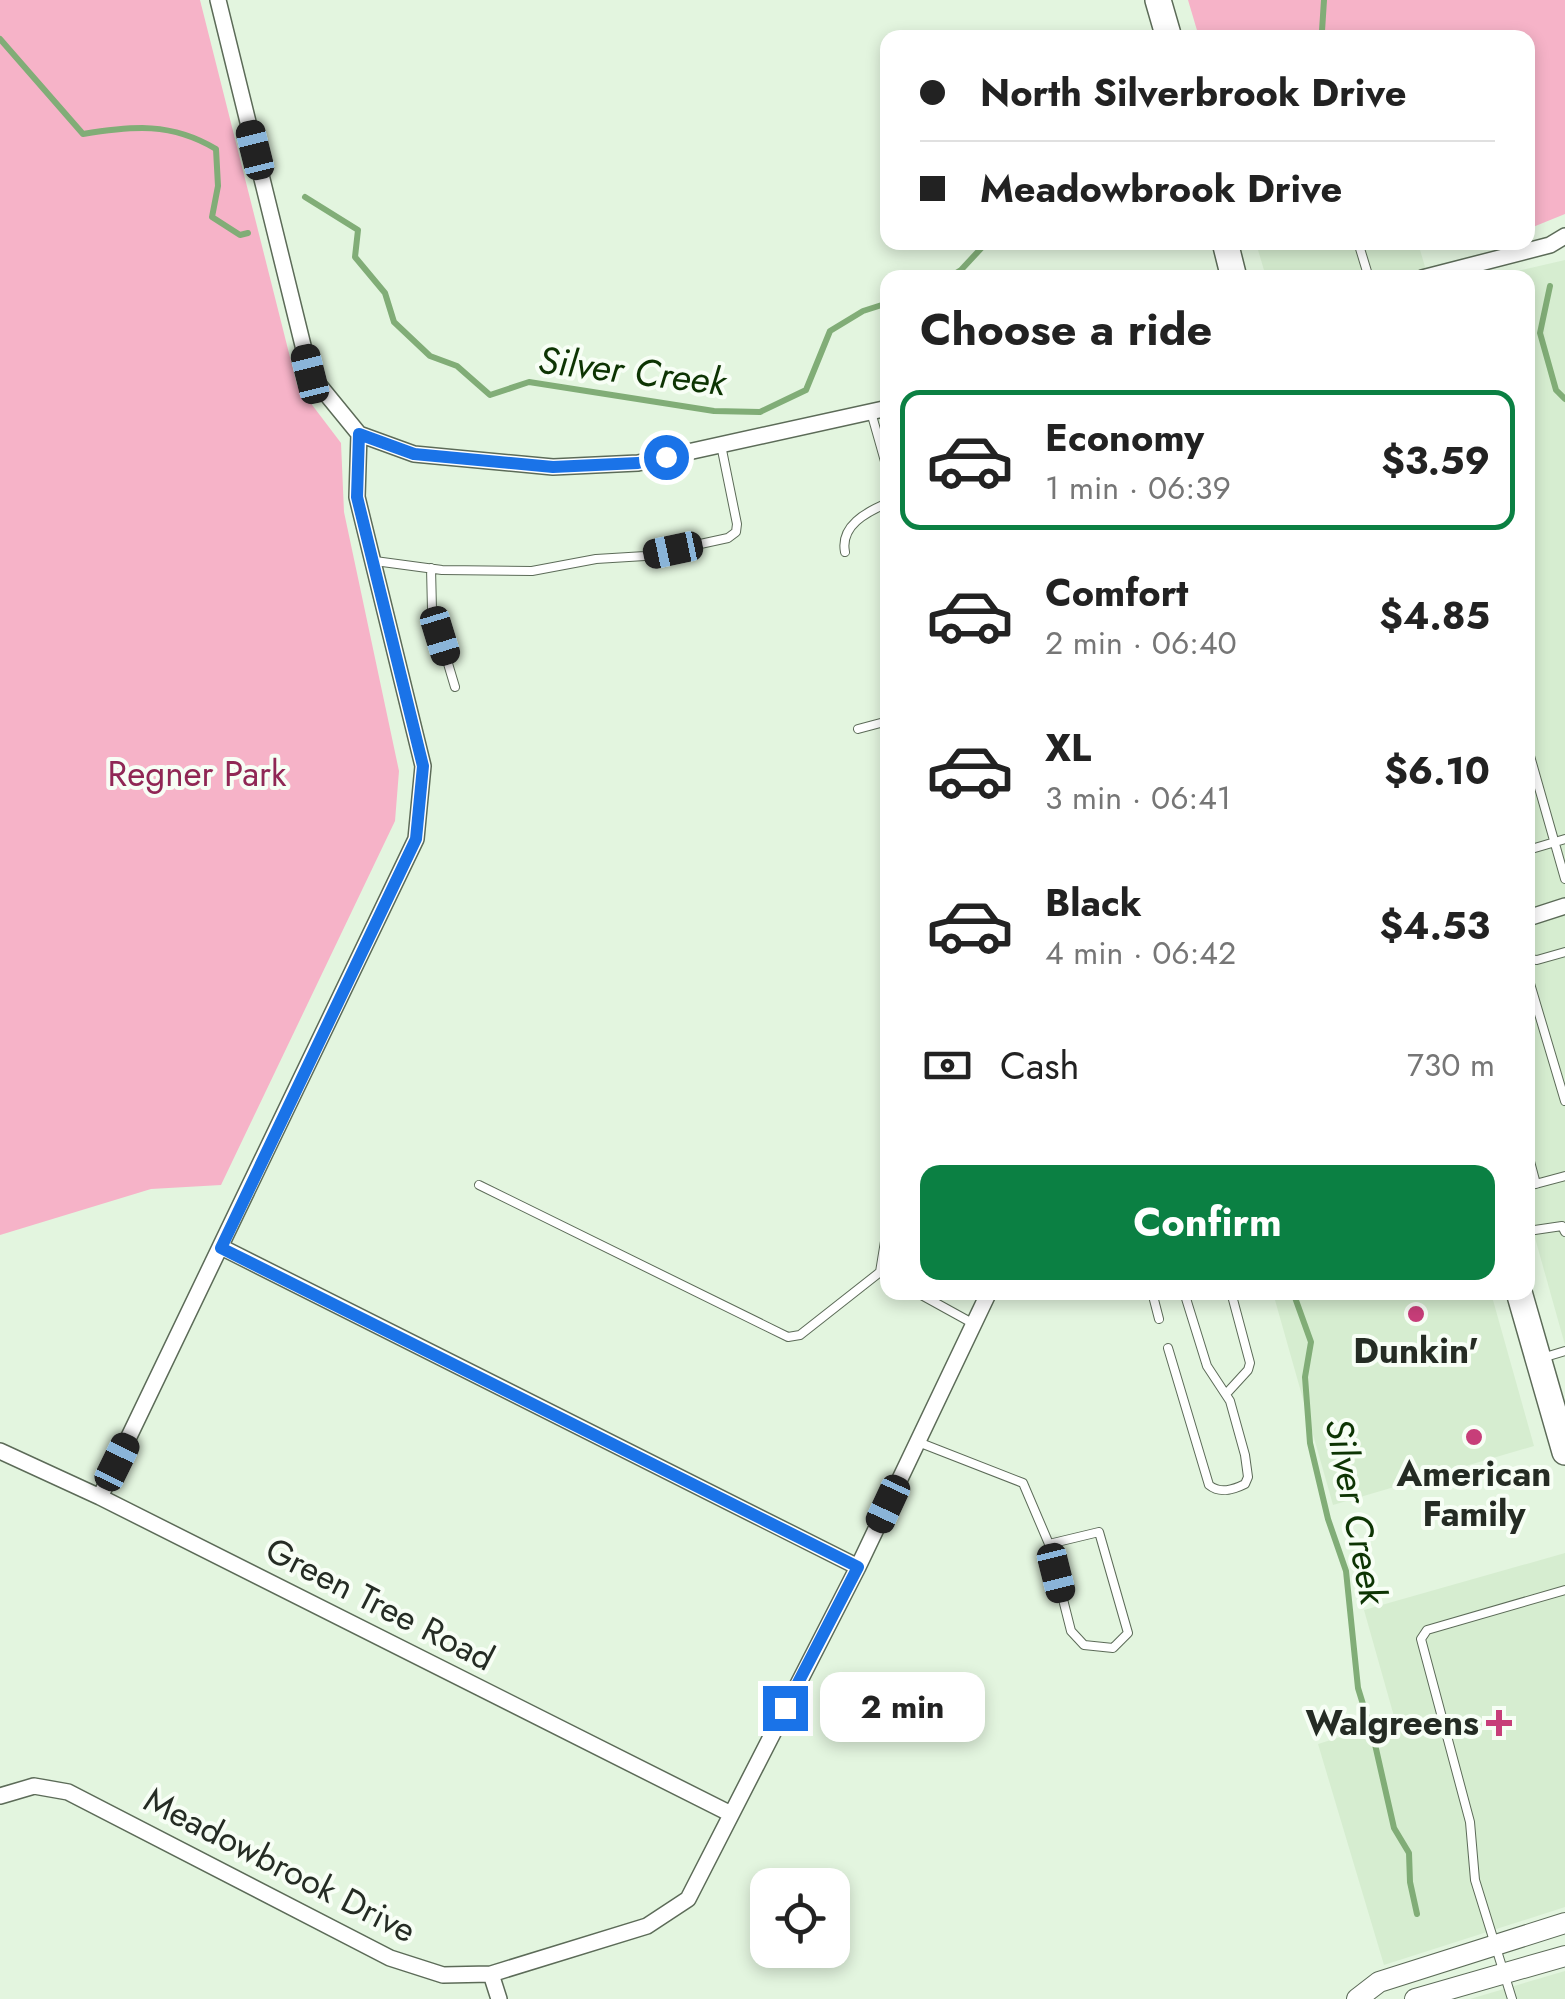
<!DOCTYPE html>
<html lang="en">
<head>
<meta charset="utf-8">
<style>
	body { margin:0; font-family:Jost,sans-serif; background:#f2f2f2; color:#222; height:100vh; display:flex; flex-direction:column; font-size:38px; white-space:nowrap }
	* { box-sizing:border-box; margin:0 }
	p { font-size:32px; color:#767676 }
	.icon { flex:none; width:55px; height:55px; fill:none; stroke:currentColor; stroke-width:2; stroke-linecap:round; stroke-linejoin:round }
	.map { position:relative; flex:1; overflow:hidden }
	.panel { position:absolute; left:880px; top:270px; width:655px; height:1030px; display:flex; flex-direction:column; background:#fff; border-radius:20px; box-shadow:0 5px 15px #0003 }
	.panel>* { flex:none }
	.hud { position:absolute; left:880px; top:30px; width:655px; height:220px; border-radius:20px; box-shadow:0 5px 15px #0003; display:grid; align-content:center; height:220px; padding:0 40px; background:#fff }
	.buttons { position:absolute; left:750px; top:1868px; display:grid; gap:20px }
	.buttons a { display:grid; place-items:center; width:100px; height:100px; border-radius:20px; background:#fff; box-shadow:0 5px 15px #0003; font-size:50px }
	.end { position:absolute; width:45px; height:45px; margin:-22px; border:12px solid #1a73e8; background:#fff; box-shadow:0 0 0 5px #fff }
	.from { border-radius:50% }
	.bubble { position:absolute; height:70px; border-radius:20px; background:#fff; box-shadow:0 5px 15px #0003; font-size:32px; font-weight:700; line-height:70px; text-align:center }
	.car { position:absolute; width:30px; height:60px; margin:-30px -15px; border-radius:12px; box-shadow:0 0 8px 2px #0007; background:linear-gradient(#222 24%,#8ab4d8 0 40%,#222 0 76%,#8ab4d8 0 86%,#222 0) }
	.hud b { display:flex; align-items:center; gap:35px; height:95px; font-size:38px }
	.hud b+b { border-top:2px solid #e0e0e0 }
	.hud i { width:25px; height:25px; background:#222 }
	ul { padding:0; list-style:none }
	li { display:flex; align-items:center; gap:30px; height:140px; margin:0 20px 15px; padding:0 20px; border:5px solid transparent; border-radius:20px }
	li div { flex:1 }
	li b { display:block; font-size:38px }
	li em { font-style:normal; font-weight:700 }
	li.current { border-color:#0b8043 }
	li>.icon { width:90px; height:90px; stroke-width:1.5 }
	h2 { padding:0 40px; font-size:45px; line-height:120px }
	.pay { display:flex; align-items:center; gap:25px; height:110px; padding:0 40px; font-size:38px }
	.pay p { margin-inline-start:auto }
	.primary-button { display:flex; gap:20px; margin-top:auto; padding:20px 40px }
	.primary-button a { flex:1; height:115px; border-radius:20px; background:#0b8043; color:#fff; font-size:40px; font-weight:700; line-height:115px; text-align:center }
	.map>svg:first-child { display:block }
	.built { fill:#d6edd0 }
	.green { fill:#f6b3c8 }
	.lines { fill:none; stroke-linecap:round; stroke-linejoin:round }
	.stream { stroke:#81ad77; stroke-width:6 }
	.service-casing { stroke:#5c6b58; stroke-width:10 }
	.minor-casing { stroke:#5c6b58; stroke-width:18 }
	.tertiary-casing { stroke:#5c6b58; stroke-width:22 }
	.primary-casing { stroke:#5c6b58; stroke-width:28 }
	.service { stroke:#fff; stroke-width:8 }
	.minor { stroke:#fff; stroke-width:15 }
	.tertiary { stroke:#fff; stroke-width:20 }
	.primary { stroke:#fff; stroke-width:25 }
	.route { stroke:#1a73e8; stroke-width:12 }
	.poi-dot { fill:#c73e79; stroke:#f7fef5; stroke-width:4 }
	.labels { text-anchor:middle; stroke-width:8; stroke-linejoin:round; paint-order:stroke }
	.park-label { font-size:35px; fill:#902755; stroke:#f7fef5 }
	.poi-label { font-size:35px; font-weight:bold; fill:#252c24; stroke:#f7fef5 }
	.street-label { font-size:35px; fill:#252c24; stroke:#f7fef5 }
	.water-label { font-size:38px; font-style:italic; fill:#0d3403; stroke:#f7fef5 }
</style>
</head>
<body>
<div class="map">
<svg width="1565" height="1999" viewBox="0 0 1565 1999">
	<rect width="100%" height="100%" fill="#e3f5df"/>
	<path class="built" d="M 1256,243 L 1418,243 L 1428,277 L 1266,277 Z
		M 1565,260 L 1565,1345 L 1528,1213 L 1528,278 L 1488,278 Z
		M 1273,1293 L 1491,1293 L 1534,1446 L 1333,1505 Z
		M 1565,1553 L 1565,1907 L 1384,1965 L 1318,1744 L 1395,1720 L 1364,1610 Z
		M 1565,1971 L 1565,1999 L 1470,1999 Z"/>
	<path class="green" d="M 0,0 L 200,0 L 297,385 L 341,443 L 344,512 L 399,771 L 395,821 L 221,1185 L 151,1189 L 0,1235 Z
		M 1188,0 L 1565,0 L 1565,214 L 1528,229 L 1528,38 L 1199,37 Z"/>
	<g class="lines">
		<path class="stream" d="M 1317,38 L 1322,31 L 1324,0
			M 0,39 L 83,134 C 133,126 171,122 216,149 L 218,186 L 212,217 L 240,235 L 248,233
			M 305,197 L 358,230 L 355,257 L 385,293 L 394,322 L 430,356 L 457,366 L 490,395 L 529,382 L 714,411 L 760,412 L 806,390 L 830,331 L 863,311 L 888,303
			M 948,278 L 961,270 L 987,242
			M 1550,286 L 1540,333 L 1556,390 L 1565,399
			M 1293,1292 L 1311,1342 L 1305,1377 L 1310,1443 L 1328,1519 L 1346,1571 L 1358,1688 L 1374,1740 L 1394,1828 L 1409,1853 L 1410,1882 L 1417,1914"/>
		<defs>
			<path id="service" d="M 1358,242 L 1369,278
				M 871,412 L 888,472
				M 845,552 C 840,526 866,512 888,503
				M 375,561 L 442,570 L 532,571 L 596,559 L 645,556 L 728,538 L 736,532 L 737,524 L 721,445
				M 431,568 L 432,610 L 455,687
				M 858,729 L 888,721
				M 1528,749 L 1565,879
				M 1528,850 L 1565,839
				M 1528,959 L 1537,960 L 1565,952
				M 1528,977 L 1565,1101
				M 1528,1154 L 1536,1184
				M 479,1185 L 788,1337 L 800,1335 L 880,1272 L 888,1223
				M 1528,1186 L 1565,1176
				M 1528,1231 L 1562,1226 L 1565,1232
				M 916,1292 L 974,1324
				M 1152,1292 L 1159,1319
				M 1168,1348 L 1209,1485 C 1220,1494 1233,1490 1245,1484 L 1248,1477 L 1245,1455 L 1230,1401 L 1207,1366 L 1184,1292
				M 1542,1358 L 1565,1351
				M 1226,1394 L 1248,1370 L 1250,1363 L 1231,1292
				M 918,1442 L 1023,1483 L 1049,1544 L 1071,1631 L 1084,1645 L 1113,1648 L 1128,1633 L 1099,1532 L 1049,1544
				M 1512,1999 L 1475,1880 L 1470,1822 L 1421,1639 L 1427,1630 L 1565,1590"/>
			<path id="minor" d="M 218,0 L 310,374 L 359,434 L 414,454 L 553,467 L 638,463 L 888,408
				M 1422,278 L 1550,245 L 1565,236
				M 1528,918 L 1565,906
				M 221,1247 L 858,1567
				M 0,1451 L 100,1497 L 731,1814
				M 100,1497 L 416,839 L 423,766 L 357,497 L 359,434
				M 0,1796 L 34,1786 L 68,1792 L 390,1958 L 443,1975 L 491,1974 L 647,1926 L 688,1899 L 858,1567 L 989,1292
				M 491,1974 L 499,1999"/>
			<path id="tertiary" d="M 1357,1999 L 1379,1982 L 1565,1923
				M 1415,1999 L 1565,1956"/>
			<path id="primary" d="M 1158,0 L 1169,38
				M 1225,242 L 1234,278
				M 1519,1292 L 1565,1452"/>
		</defs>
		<use href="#service" class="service-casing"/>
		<use href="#minor" class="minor-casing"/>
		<use href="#tertiary" class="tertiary-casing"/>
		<use href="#primary" class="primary-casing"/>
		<use href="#service" class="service"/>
		<use href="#minor" class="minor"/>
		<use href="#tertiary" class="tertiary"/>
		<use href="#primary" class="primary"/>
	</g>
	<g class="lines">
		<path class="route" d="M 666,457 L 638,463 L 553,467 L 414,454 L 359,434 L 357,497 L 423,766 L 416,839 L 221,1248 L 858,1567 L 785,1708"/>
	</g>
	<g class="poi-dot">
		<circle cx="1416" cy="1314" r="10"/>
		<circle cx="1474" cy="1437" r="10"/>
		<path d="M1494 1708h10v10h10v10h-10v10h-10v-10h-10v-10h10z"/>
	</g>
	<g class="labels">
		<g class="park-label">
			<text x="197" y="786">Regner Park</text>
		</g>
		<g class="poi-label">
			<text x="1416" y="1363">Dunkin'</text>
			<text x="1474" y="1486">American<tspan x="1474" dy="40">Family</tspan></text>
			<text x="1479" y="1735" text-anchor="end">Walgreens</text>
		</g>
		<g class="street-label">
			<text transform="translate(380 1604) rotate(27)" y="12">Green Tree Road</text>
			<text transform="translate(280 1865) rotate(27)" y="12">Meadowbrook Drive</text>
		</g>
		<g class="water-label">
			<text transform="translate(632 371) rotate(7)" y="13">Silver Creek</text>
			<text transform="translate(1356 1511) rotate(79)" y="13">Silver Creek</text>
		</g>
	</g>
</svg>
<div class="buttons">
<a><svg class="icon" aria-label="locate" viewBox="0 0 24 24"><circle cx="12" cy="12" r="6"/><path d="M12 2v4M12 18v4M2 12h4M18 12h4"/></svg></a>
</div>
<i class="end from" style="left:666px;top:457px"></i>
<i class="end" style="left:785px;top:1708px"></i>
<div class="bubble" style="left:820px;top:1672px;width:165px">2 min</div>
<i class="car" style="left:255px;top:150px;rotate:346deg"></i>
<i class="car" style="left:310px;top:374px;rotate:346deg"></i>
<i class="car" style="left:673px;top:550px;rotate:258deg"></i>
<i class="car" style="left:440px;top:636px;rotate:163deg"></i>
<i class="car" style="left:117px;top:1462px;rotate:26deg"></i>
<i class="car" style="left:888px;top:1504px;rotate:205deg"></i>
<i class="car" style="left:1056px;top:1573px;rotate:166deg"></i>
<div class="hud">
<b><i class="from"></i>North Silverbrook Drive</b>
<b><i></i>Meadowbrook Drive</b>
</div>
<section class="panel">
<h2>Choose a ride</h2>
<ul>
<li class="current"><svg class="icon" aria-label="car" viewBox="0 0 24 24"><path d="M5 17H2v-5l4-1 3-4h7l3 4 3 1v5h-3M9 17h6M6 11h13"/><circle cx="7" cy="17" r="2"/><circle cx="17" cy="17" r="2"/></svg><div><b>Economy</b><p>1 min · 06:39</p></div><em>$3.59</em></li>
<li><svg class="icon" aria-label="car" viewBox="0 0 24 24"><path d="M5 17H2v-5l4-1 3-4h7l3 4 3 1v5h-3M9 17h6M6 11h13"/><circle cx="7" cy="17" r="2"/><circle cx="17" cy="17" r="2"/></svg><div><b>Comfort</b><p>2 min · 06:40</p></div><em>$4.85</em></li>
<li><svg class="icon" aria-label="car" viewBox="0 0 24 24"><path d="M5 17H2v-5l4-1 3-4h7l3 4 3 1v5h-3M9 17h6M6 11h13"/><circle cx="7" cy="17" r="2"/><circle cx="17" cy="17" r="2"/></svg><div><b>XL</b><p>3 min · 06:41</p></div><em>$6.10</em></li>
<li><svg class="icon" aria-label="car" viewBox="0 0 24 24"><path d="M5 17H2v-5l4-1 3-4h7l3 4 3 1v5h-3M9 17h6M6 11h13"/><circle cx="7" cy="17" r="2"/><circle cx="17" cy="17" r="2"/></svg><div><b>Black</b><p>4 min · 06:42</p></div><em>$4.53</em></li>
</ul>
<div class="pay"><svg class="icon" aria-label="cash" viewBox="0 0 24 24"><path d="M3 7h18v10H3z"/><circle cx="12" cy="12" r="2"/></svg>Cash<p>730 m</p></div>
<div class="primary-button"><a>Confirm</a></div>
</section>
</div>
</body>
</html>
